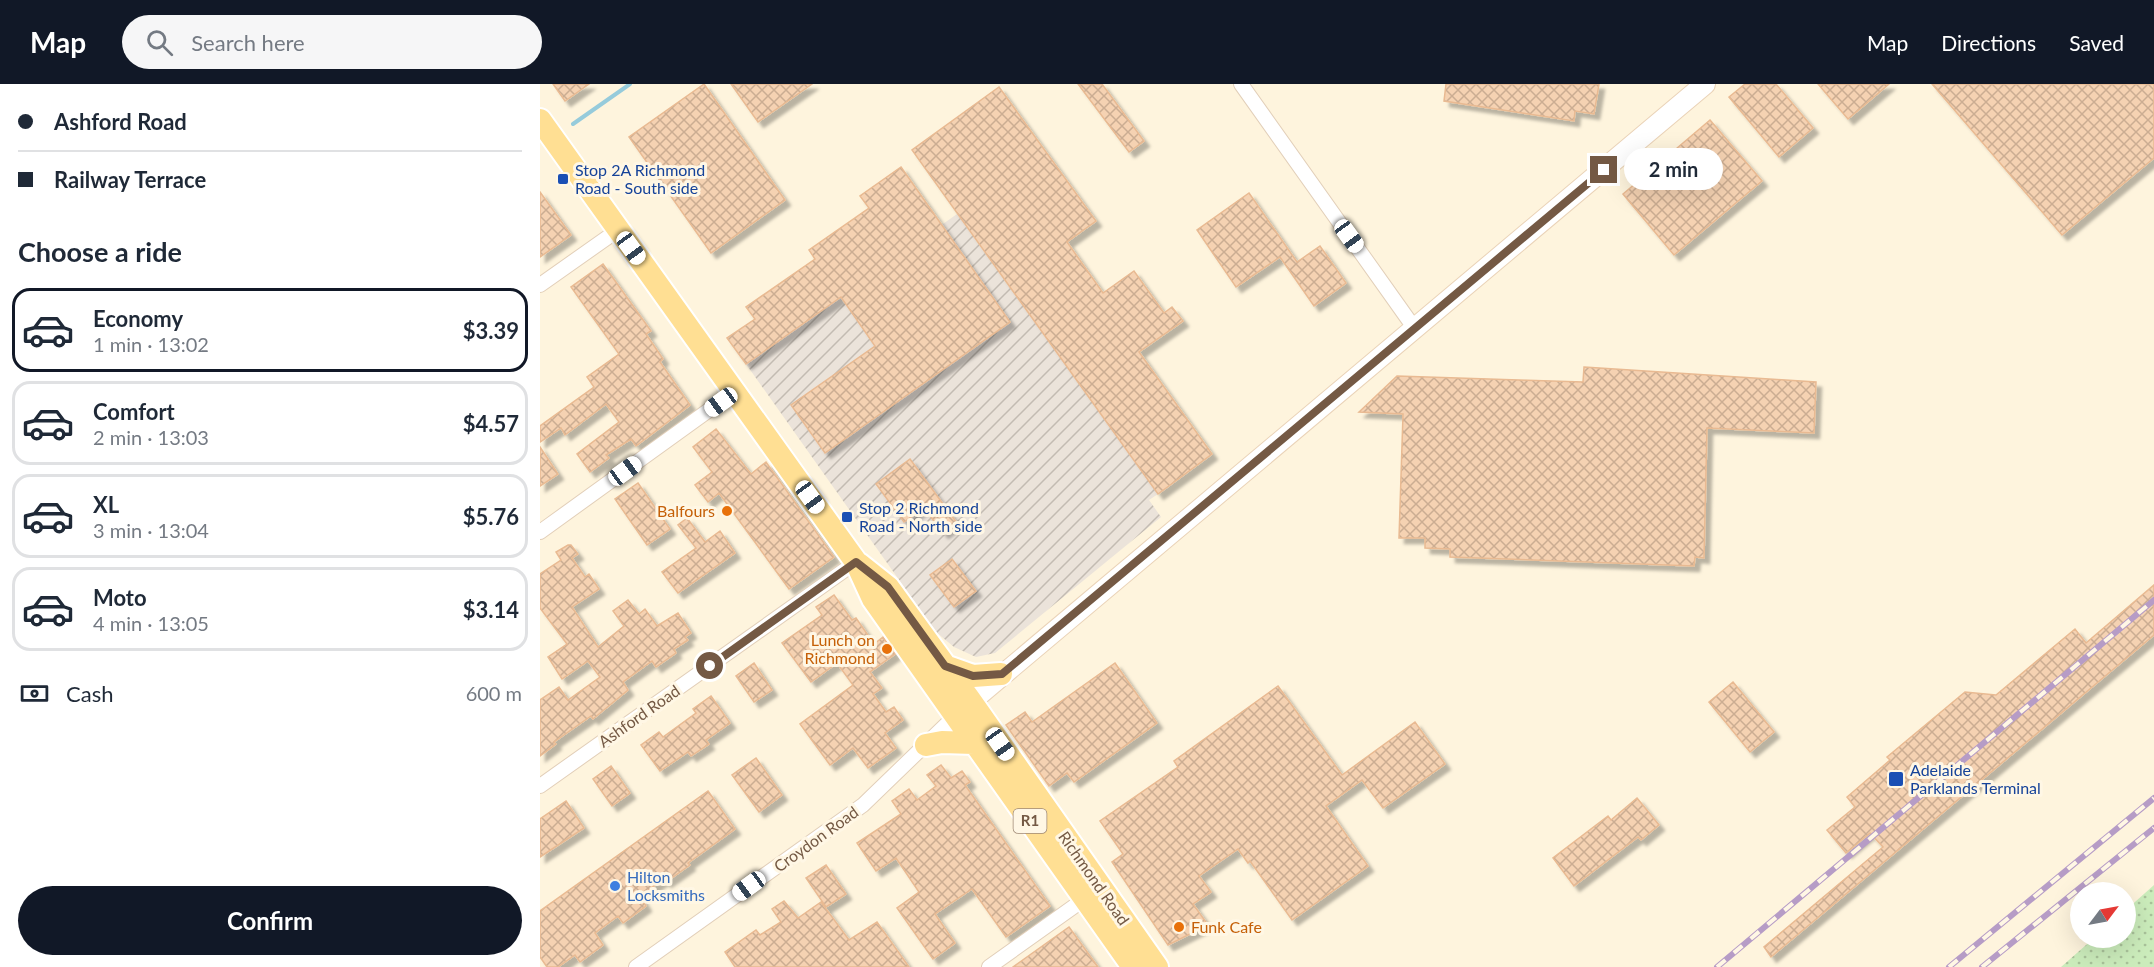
<!DOCTYPE html>
<html lang="en">
<head>
<meta charset="utf-8">
<style>
	body { margin:0; font-family:Lato,sans-serif; background:#f6f6f7; color:#1f2937; height:100vh; display:flex; flex-direction:column; font-size:22px; white-space:nowrap }
	* { box-sizing:border-box; margin:0 }
	p { font-size:20px; color:#747a83 }
	.icon { flex:none; width:33px; height:33px; fill:none; stroke:currentColor; stroke-width:2; stroke-linecap:round; stroke-linejoin:round }
	.map { position:relative; flex:1; overflow:hidden }
	.panel { display:flex; flex-direction:column; background:#fff; width:540px }
	.panel>* { flex:none }
	.banner { display:grid; align-content:center; height:132px; padding:0 18px; background:#fff }
	.needle { width:39px; rotate:58deg }
	.buttons { position:absolute; left:1530px; top:798px; display:grid; gap:12px }
	.buttons a { display:grid; place-items:center; width:66px; height:66px; border-radius:50%; background:#fff; box-shadow:0 6px 24px #0002; font-size:30px }
	.end { position:absolute; width:27px; height:27px; margin:-14px; border:8px solid #745944; background:#fff; box-shadow:0 0 0 3px #fff }
	.from { border-radius:50% }
	.bubble { position:absolute; height:42px; border-radius:21px; background:#fff; box-shadow:0 6px 24px #0002; font-size:20px; font-weight:700; line-height:42px; text-align:center }
	.car { position:absolute; width:18px; height:36px; margin:-18px -9px; border-radius:8px; box-shadow:0 0 4px 2px #0007; background:linear-gradient(#fff 24%,#345 0 40%,#fff 0 76%,#345 0 86%,#fff 0) }
	.banner b { display:flex; align-items:center; gap:21px; height:57px; font-size:22px }
	.banner b+b { border-top:2px solid #e0e1e3 }
	.banner i { width:15px; height:15px; background:#1f2937 }
	ul { padding:0; list-style:none }
	li { display:flex; align-items:center; gap:18px; height:84px; margin:0 12px 9px; padding:0 6px; border:3px solid #e0e1e3; border-radius:18px }
	li div { flex:1 }
	li b { display:block; font-size:22px }
	li em { font-style:normal; font-weight:700 }
	li.selected { border-color:#111827 }
	li>.icon { width:54px; height:54px; stroke-width:1.5 }
	h2 { padding:0 18px; font-size:27px; line-height:72px }
	.pay { display:flex; align-items:center; gap:15px; height:66px; padding:0 18px; font-size:22px }
	.pay p { margin-inline-start:auto }
	.primary-button { display:flex; gap:12px; margin-top:auto; padding:12px 18px }
	.primary-button a { flex:1; height:69px; border-radius:36px; background:#111827; color:#fff; font-size:24px; font-weight:700; line-height:69px; text-align:center }
	header { display:flex; align-items:center; gap:36px; box-sizing:border-box; height:84px; padding:0 30px; background:#111827; color:#fff }
	header strong { font-size:28px }
	nav { display:flex; gap:33px; margin-inline-start:auto; font-size:21px }
	.search { width:420px; height:54px; background:#f6f6f7; display:flex; align-items:center; gap:15px; box-sizing:border-box; padding:0 21px; border-radius:33px; color:#747a83; font-size:22px }
	main { display:flex; flex:1; min-height:0 }
	.map>svg:first-child { display:block }
	.industrial { fill:url(#industrial-furrows) }
	.park { fill:url(#park-dots) }
	.lines { fill:none; stroke-linecap:round; stroke-linejoin:round }
	.stream { stroke:#96cbdb; stroke-width:4 }
	.building { fill:url(#building-cross-hatch); stroke:#e9ba92; stroke-width:1.5; filter:url(#shadow) }
	.street-casing { stroke:#e2cfb9; stroke-width:16 }
	.secondary-casing { stroke:#ead3b8; stroke-width:22 }
	.primary-casing { stroke:#fff; stroke-width:26 }
	.street { stroke:#fff; stroke-width:14 }
	.secondary { stroke:#fff; stroke-width:20 }
	.primary { stroke:#ffdf93; stroke-width:22 }
	.rail-casing { stroke:#b69cc6; stroke-width:6 }
	.rail { stroke:#fff7e5; stroke-width:4; stroke-dasharray:11; stroke-linecap:butt }
	.route { stroke:#745944; stroke-width:8 }
	.transit-dot { fill:#1a4fb4; stroke:#fff7e5; stroke-width:2 }
	.food-dot { fill:#e8710a; stroke:#fff7e5; stroke-width:2 }
	.shop-dot { fill:#3f7fe0; stroke:#fff7e5; stroke-width:2 }
	.labels { text-anchor:middle; stroke-width:6; stroke-linejoin:round; paint-order:stroke }
	.shield { fill:#fff7e5; stroke:#9e8874; stroke-width:1.5 }
	.shield-label { font-size:15px; font-weight:bold; fill:#745944 }
	.transit-label { font-size:16px; fill:#164399; stroke:#fff7e5; text-anchor:start }
	.food-label { font-size:16px; fill:#c56008; stroke:#fff7e5; text-anchor:end }
	.street-label { font-size:16px; fill:#745944; stroke:#fff7e5 }
	.shop-label { font-size:16px; fill:#366cbe; stroke:#fff7e5; text-anchor:start }
</style>
</head>
<body>
<header>
<strong>Map</strong>
<div class="search"><svg class="icon" aria-label="search" viewBox="0 0 24 24"><circle cx="10" cy="10" r="6"/><path d="M15 15l6 6"/></svg>Search here</div>
<nav><a>Map</a><a>Directions</a><a>Saved</a></nav>
</header>
<main>
<section class="panel">
<div class="banner">
<b><i class="from"></i>Ashford Road</b>
<b><i></i>Railway Terrace</b>
</div>
<h2>Choose a ride</h2>
<ul>
<li class="selected"><svg class="icon" aria-label="car" viewBox="0 0 24 24"><path d="M5 17H2v-5l4-1 3-4h7l3 4 3 1v5h-3M9 17h6M6 11h13"/><circle cx="7" cy="17" r="2"/><circle cx="17" cy="17" r="2"/></svg><div><b>Economy</b><p>1 min · 13:02</p></div><em>$3.39</em></li>
<li><svg class="icon" aria-label="car" viewBox="0 0 24 24"><path d="M5 17H2v-5l4-1 3-4h7l3 4 3 1v5h-3M9 17h6M6 11h13"/><circle cx="7" cy="17" r="2"/><circle cx="17" cy="17" r="2"/></svg><div><b>Comfort</b><p>2 min · 13:03</p></div><em>$4.57</em></li>
<li><svg class="icon" aria-label="car" viewBox="0 0 24 24"><path d="M5 17H2v-5l4-1 3-4h7l3 4 3 1v5h-3M9 17h6M6 11h13"/><circle cx="7" cy="17" r="2"/><circle cx="17" cy="17" r="2"/></svg><div><b>XL</b><p>3 min · 13:04</p></div><em>$5.76</em></li>
<li><svg class="icon" aria-label="car" viewBox="0 0 24 24"><path d="M5 17H2v-5l4-1 3-4h7l3 4 3 1v5h-3M9 17h6M6 11h13"/><circle cx="7" cy="17" r="2"/><circle cx="17" cy="17" r="2"/></svg><div><b>Moto</b><p>4 min · 13:05</p></div><em>$3.14</em></li>
</ul>
<div class="pay"><svg class="icon" aria-label="cash" viewBox="0 0 24 24"><path d="M3 7h18v10H3z"/><circle cx="12" cy="12" r="2"/></svg>Cash<p>600 m</p></div>
<div class="primary-button"><a>Confirm</a></div>
</section>
<div class="map">
<svg width="1614" height="883" viewBox="0 0 1614 883">
	<defs>
		<pattern id="industrial-furrows" width="10" height="10" patternUnits="userSpaceOnUse" patternTransform="scale(1.5)"><rect width="10" height="10" fill="#ebe3da"/><path d="M-1 1l2-2M0 10L10 0M9 11l2-2" fill="none" stroke="#c3bbb2"/></pattern>
		<pattern id="park-dots" width="8" height="8" patternUnits="userSpaceOnUse" patternTransform="scale(1.5)"><rect width="8" height="8" fill="#cbecbb"/><path d="M2 2h.1M6 6h.1" fill="none" stroke="#a9c29a" stroke-width="1.8" stroke-linecap="round"/></pattern>
		<pattern id="building-cross-hatch" width="8" height="8" patternUnits="userSpaceOnUse" patternTransform="scale(1.5)"><rect width="8" height="8" fill="#f5d2b2"/><path d="M0 0l8 8M0 8l8-8" fill="none" stroke="#cbad92"/></pattern>
		<filter id="shadow"><feDropShadow dx="5.5" dy="5.5" stdDeviation="1.5" flood-color="#0004"/></filter>
	</defs>
	<rect width="100%" height="100%" fill="#fef4dd"/>
	<path class="industrial" d="M 417,130 L 618,410 L 609,416 L 621,433 L 455,569 L 436,573 L 414,563 L 396,548 L 206,280 Z"/>
	<path class="park" d="M 1614,801 L 1614,883 L 1521,883 L 1554,854 L 1586,854 L 1586,826 Z"/>
	<g class="lines">
		<path class="stream" d="M 33,40 L 90,0"/>
	</g>
	<path class="building" d="M 13,0 L 49,0 L 25,17 Z
		M 164,0 L 245,116 L 171,169 L 89,53 Z
		M 191,0 L 272,0 L 218,38 Z
		M 538,0 L 562,0 L 604,57 L 589,68 Z
		M 906,0 L 1059,0 L 1054,30 L 1035,27 L 1034,37 L 904,17 Z
		M 1205,0 L 1236,0 L 1273,44 L 1239,73 L 1189,13 Z
		M 1278,0 L 1349,0 L 1308,35 Z
		M 1392,0 L 1614,0 L 1614,74 L 1522,151 Z
		M 459,3 L 556,137 L 527,158 L 563,209 L 594,187 L 624,229 L 632,223 L 643,237 L 599,268 L 672,370 L 618,410 L 372,66 Z
		M 1170,36 L 1222,97 L 1134,171 L 1083,110 Z
		M 361,83 L 470,238 L 285,369 L 251,321 L 335,262 L 301,213 L 206,280 L 187,254 L 215,235 L 206,223 L 275,175 L 269,166 L 329,124 L 320,112 Z
		M 0,108 L 31,151 L 0,173 Z
		M 709,109 L 757,178 L 780,162 L 806,199 L 774,222 L 740,173 L 696,203 L 657,146 Z
		M 63,180 L 111,247 L 106,250 L 123,275 L 120,278 L 150,321 L 96,362 L 91,355 L 66,371 L 69,374 L 50,388 L 37,370 L 79,338 L 66,320 L 25,351 L 21,344 L 0,358 L 0,342 L 54,303 L 47,293 L 79,270 L 31,203 Z
		M 1044,283 L 1276,298 L 1274,349 L 1167,344 L 1164,474 L 1155,473 L 1154,482 L 910,473 L 910,465 L 885,464 L 885,454 L 859,454 L 863,330 L 819,328 L 857,292 L 1043,298 Z
		M 176,345 L 211,390 L 226,378 L 294,473 L 249,505 L 179,409 L 168,418 L 155,401 L 172,388 L 153,363 Z
		M 0,363 L 18,390 L 0,402 Z
		M 370,375 L 417,439 L 403,449 L 384,424 L 364,438 L 336,400 Z
		M 98,399 L 130,445 L 107,461 L 75,415 Z
		M 147,434 L 165,458 L 180,447 L 195,469 L 138,509 L 122,488 L 156,464 L 138,441 Z
		M 28,461 L 31,461 L 38,470 L 32,474 L 45,493 L 49,490 L 59,505 L 32,523 L 58,563 L 84,542 L 73,527 L 88,516 L 99,530 L 105,525 L 117,542 L 138,529 L 151,549 L 145,553 L 148,556 L 134,565 L 136,569 L 116,583 L 112,577 L 83,598 L 88,606 L 53,635 L 51,632 L 14,658 L 16,660 L 0,672 L 0,616 L 19,603 L 28,616 L 60,593 L 48,577 L 22,595 L 8,573 L 27,560 L 0,524 L 0,490 L 21,476 L 16,468 Z
		M 412,475 L 436,507 L 414,523 L 390,491 Z
		M 1614,501 L 1614,551 L 1231,873 L 1224,863 L 1343,763 L 1330,749 L 1306,769 L 1287,746 L 1315,723 L 1307,713 L 1350,676 L 1347,673 L 1425,608 L 1456,611 L 1535,545 L 1546,559 Z
		M 294,511 L 312,536 L 316,534 L 334,560 L 343,553 L 355,570 L 330,588 L 342,604 L 333,610 L 346,628 L 354,623 L 363,636 L 345,649 L 356,664 L 328,684 L 313,664 L 290,681 L 260,640 L 313,601 L 297,579 L 271,598 L 242,559 L 282,531 L 276,523 Z
		M 214,579 L 232,606 L 214,618 L 196,592 Z
		M 575,579 L 617,639 L 534,698 L 527,689 L 509,702 L 466,641 L 485,628 L 492,638 Z
		M 1193,598 L 1234,648 L 1210,668 L 1169,618 Z
		M 738,602 L 802,691 L 875,638 L 905,680 L 843,724 L 822,696 L 786,722 L 828,782 L 752,836 L 710,777 L 708,779 L 698,765 L 659,792 L 671,808 L 653,820 L 668,841 L 628,861 L 572,778 L 583,770 L 560,737 L 638,683 L 634,677 Z
		M 171,612 L 190,639 L 166,656 L 169,660 L 151,672 L 148,668 L 120,687 L 101,661 L 119,648 L 123,653 L 156,629 L 153,625 Z
		M 216,674 L 242,711 L 219,728 L 192,691 Z
		M 401,681 L 411,694 L 422,687 L 430,698 L 425,701 L 510,822 L 466,853 L 432,805 L 395,830 L 415,859 L 393,875 L 357,824 L 379,808 L 356,774 L 336,787 L 317,759 L 361,730 L 352,717 L 369,705 L 377,716 L 396,702 L 387,691 Z
		M 71,682 L 90,709 L 72,722 L 53,695 Z
		M 168,707 L 195,745 L 148,779 L 150,781 L 126,798 L 124,795 L 100,812 L 106,822 L 83,839 L 78,832 L 55,849 L 63,861 L 40,878 L 35,871 L 18,883 L 7,883 L 0,873 L 0,827 Z
		M 1097,714 L 1119,741 L 1101,756 L 1098,753 L 1034,802 L 1013,774 L 1068,732 L 1071,736 Z
		M 26,717 L 44,744 L 0,773 L 0,735 Z
		M 286,781 L 306,810 L 286,823 L 266,794 Z
		M 244,817 L 258,834 L 281,818 L 309,856 L 337,838 L 369,883 L 195,883 L 185,868 L 216,846 L 220,851 L 241,838 L 232,825 Z
		M 529,843 L 558,883 L 473,883 Z"/>
	<g class="lines">
		<defs>
			<path id="street" d="M 701,0 L 875,245
				M 0,201 L 78,146
				M 0,448 L 194,308
				M 0,702 L 316,478
				M 96,883 L 323,721 L 415,632
				M 449,883 L 550,811"/>
			<path id="secondary" d="M 421,626 L 1165,0"/>
			<path id="primary" d="M 0,36 L 316,478 L 333,515 L 593,883
				M 319,480 L 348,503 L 430,616 L 617,883
				M 405,582 L 433,592 L 461,590
				M 386,661 L 402,658 L 434,659"/>
		</defs>
		<use href="#street" class="street-casing"/>
		<use href="#secondary" class="secondary-casing"/>
		<use href="#primary" class="primary-casing"/>
		<use href="#street" class="street"/>
		<use href="#secondary" class="secondary"/>
		<use href="#primary" class="primary"/>
		<defs>
			<path id="rail" d="M 1177,883 L 1614,516
				M 1409,883 L 1614,714
				M 1442,883 L 1614,744"/>
		</defs>
		<use href="#rail" class="rail-casing"/>
		<use href="#rail" class="rail"/>
	</g>
	<g class="lines">
		<path class="route" d="M 170,582 L 316,478 L 348,503 L 405,582 L 433,592 L 462,590 L 1064,86"/>
	</g>
	<g class="transit-dot">
		<rect x="17" y="89" width="12" height="12" rx="3"/>
		<rect x="301" y="427" width="12" height="12" rx="3"/>
		<rect x="1348" y="687" width="16" height="16" rx="3"/>
	</g>
	<g class="food-dot">
		<circle cx="187" cy="427" r="6"/>
		<circle cx="347" cy="565" r="6"/>
		<circle cx="639" cy="843" r="6"/>
	</g>
	<circle class="shop-dot" cx="75" cy="802" r="6"/>
	<g class="labels">
		<rect class="shield" x="473.5" y="725" width="33" height="24" rx="4.5"/>
		<g class="shield-label">
			<text x="490" y="742">R1</text>
		</g>
		<g class="transit-label">
			<text x="35" y="92">Stop 2A Richmond<tspan x="35" dy="18">Road - South side</tspan></text>
			<text x="319" y="430">Stop 2 Richmond<tspan x="319" dy="18">Road - North side</tspan></text>
			<text x="1370" y="692">Adelaide<tspan x="1370" dy="18">Parklands Terminal</tspan></text>
		</g>
		<g class="food-label">
			<text x="175" y="433">Balfours</text>
			<text x="335" y="562">Lunch on<tspan x="335" dy="18">Richmond</tspan></text>
			<text x="651" y="849" text-anchor="start">Funk Cafe</text>
		</g>
		<g class="street-label">
			<text transform="translate(99 632) rotate(-35)" y="6">Ashford Road</text>
			<text transform="translate(276 755) rotate(-36)" y="6">Croydon Road</text>
			<text transform="translate(554 794) rotate(55)" y="6">Richmond Road</text>
		</g>
		<g class="shop-label">
			<text x="87" y="799">Hilton<tspan x="87" dy="18">Locksmiths</tspan></text>
		</g>
	</g>
</svg>
<div class="buttons">
<a><svg class="needle" viewBox="-14 -14 28 28"><path d="M0-13l5 13h-10z" fill="#e53935"/><path d="M0 13l5-13h-10z" fill="#747a83"/></svg></a>
</div>
<i class="end from" style="left:170px;top:582px"></i>
<i class="end" style="left:1064px;top:86px"></i>
<div class="bubble" style="left:1084px;top:64px;width:99px">2 min</div>
<i class="car" style="left:809px;top:152px;rotate:144deg"></i>
<i class="car" style="left:91px;top:164px;rotate:144deg"></i>
<i class="car" style="left:181px;top:318px;rotate:234deg"></i>
<i class="car" style="left:85px;top:387px;rotate:54deg"></i>
<i class="car" style="left:270px;top:413px;rotate:144deg"></i>
<i class="car" style="left:460px;top:660px;rotate:145deg"></i>
<i class="car" style="left:209px;top:802px;rotate:234deg"></i>
</div>
</main>
</body>
</html>
